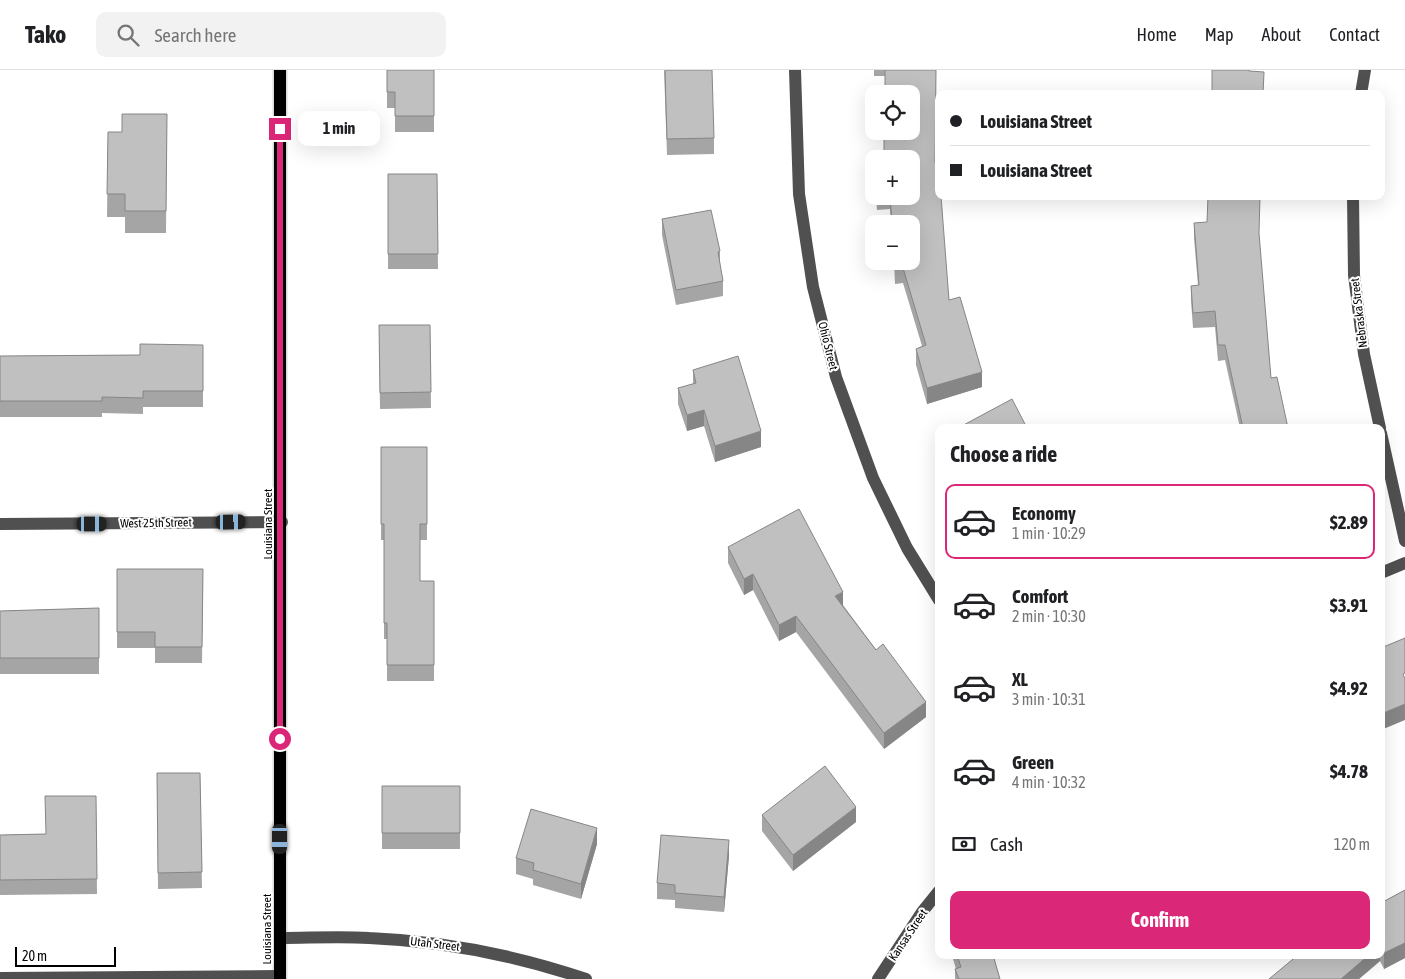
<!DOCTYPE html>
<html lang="en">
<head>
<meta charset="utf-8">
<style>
	body { margin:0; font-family:"Asap Condensed",sans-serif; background:#f2f2f2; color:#202124; height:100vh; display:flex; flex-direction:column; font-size:19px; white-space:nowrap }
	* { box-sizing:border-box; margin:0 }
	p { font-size:16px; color:#757577 }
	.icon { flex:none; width:28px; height:28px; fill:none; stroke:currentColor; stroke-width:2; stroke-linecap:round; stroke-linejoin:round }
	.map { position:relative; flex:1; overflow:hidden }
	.sheet { position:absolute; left:935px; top:354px; width:450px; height:535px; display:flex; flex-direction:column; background:#fff; border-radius:10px; box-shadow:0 5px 20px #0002 }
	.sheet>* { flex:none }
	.guide { position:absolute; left:935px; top:20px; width:450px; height:110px; border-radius:10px; box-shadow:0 5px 20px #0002; display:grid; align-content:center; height:110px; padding:0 15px; background:#fff }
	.fabs { position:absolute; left:865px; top:15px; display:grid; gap:10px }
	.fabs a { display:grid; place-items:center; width:55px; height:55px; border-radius:10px; background:#fff; box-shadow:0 5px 20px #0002; font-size:25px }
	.scale { position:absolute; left:15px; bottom:12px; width:101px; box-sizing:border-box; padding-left:5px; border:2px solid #000; border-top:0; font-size:14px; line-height:18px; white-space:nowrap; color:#000; -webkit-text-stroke:4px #fff; paint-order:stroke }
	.end { position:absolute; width:22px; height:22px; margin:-11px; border:6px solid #db2777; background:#fff; box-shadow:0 0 0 2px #fff }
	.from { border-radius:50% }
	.bubble { position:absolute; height:35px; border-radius:10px; background:#fff; box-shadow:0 5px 20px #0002; font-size:16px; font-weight:700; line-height:35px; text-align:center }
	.car { position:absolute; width:15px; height:30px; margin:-15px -8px; border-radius:6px; box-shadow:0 0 4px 1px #0007; background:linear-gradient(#222 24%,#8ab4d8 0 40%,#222 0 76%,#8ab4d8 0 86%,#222 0) }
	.guide b { display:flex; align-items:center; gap:18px; height:48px; font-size:19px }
	.guide b+b { border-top:1px solid #e0e0e0 }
	.guide i { width:12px; height:12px; background:#202124 }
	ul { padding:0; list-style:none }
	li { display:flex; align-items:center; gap:15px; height:75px; margin:0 10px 8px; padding:0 5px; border:2px solid transparent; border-radius:10px }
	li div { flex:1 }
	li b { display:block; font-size:19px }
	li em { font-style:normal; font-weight:700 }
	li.selected { border-color:#db2777 }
	li>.icon { width:45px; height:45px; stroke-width:1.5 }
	h2 { padding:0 15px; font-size:22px; line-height:60px }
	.pay { display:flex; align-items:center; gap:12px; height:55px; padding:0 15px; font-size:19px }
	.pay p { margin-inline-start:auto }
	.primary-button { display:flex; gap:10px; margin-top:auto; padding:10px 15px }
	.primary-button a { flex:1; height:58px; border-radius:10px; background:#db2777; color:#fff; font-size:20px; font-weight:700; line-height:58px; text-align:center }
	header { display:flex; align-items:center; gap:30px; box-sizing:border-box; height:70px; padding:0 25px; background:#fff; border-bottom:1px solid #e0e0e0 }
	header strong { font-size:24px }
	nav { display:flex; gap:28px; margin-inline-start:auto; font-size:18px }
	.search { width:350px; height:45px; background:#f2f2f2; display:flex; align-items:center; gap:12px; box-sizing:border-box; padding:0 18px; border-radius:10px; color:#757577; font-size:19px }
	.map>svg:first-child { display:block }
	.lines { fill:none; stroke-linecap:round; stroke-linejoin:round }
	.major-casing { stroke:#dbdbdb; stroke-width:15 }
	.minor { stroke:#505050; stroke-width:12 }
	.major { stroke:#000; stroke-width:12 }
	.wall { fill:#a5a5a5 }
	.shaded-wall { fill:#868686 }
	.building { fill:#c0c0c0; stroke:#868686 }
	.route { stroke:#db2777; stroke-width:6 }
	.labels { text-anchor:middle; stroke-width:4; stroke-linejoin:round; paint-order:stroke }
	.street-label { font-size:12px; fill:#000; stroke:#fff }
</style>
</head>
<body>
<header>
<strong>Tako</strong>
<div class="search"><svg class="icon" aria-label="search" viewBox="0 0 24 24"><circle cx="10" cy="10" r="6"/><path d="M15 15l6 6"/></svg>Search here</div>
<nav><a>Home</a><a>Map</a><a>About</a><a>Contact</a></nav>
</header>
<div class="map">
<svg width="1405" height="909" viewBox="0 0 1405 909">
	<rect width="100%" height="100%" fill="#fff"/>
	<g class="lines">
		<defs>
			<path id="major" d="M 280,0 L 280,909"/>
		</defs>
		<use href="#major" class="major-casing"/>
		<path class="minor" d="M 795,0 L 799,124 L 813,217 L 836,307 L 873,408 L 907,478 L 939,530
			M 1361,24 L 1365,0
			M 1353,126 L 1354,205 L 1364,284 L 1380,358
			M 1381,363 L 1405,471
			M 0,454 L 282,452
			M 1381,503 L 1405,493
			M 280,868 C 310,868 339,866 369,868 C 444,871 515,885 586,909
			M 0,908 L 280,906
			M 878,909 L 922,842 L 939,821"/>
		<use href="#major" class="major"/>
	</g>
	<path class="wall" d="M 387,0 L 434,0 L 434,62 L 395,62 L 395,38 L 387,38 Z
		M 664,0 L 714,68 L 714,84 L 667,85 Z
		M 874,0 L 936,0 L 935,93 L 949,230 L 982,317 L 927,334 L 916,295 L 916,279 L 922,276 L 903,213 L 895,214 L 894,191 L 911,191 L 911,154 L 891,154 L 890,139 L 877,140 L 876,126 L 911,126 L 885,6 L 874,6 Z
		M 167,44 L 166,163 L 125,163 L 125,147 L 107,147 L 108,62 L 122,62 Z
		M 388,104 L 437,104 L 438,199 L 388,199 Z
		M 662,149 L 720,181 L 720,195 L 723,211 L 723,226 L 676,235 L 662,165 Z
		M 1194,153 L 1259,167 L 1271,308 L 1288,358 L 1240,358 L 1225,290 L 1218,291 L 1215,257 L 1193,258 L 1191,231 L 1191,216 L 1198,215 L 1194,168 Z
		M 379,255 L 430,255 L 431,338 L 380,339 Z
		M 203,275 L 203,337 L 143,337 L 143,344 L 102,343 L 102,347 L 0,347 L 0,286 L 140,285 Z
		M 693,300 L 761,377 L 715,392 L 704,356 L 687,361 L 678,334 L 678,318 L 693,314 Z
		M 381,377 L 427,377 L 427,470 L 420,470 L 420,511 L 434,511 L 434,611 L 387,611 L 387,569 L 384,569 L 384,470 L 381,470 Z
		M 728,477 L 843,535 L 926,647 L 884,679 L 796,562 L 779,571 L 753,520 L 744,525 L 728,493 Z
		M 117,499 L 203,499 L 202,593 L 155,593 L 155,578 L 117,578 Z
		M 99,538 L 99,604 L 0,604 L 0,541 Z
		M 157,703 L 200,703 L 202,818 L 158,819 Z
		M 382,716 L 460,716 L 460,779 L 382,779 Z
		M 96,726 L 97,824 L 0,825 L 0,765 L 46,764 Z
		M 762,745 L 856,752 L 793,801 L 762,761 Z
		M 597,774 L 581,829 L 533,815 L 533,809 L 516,804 L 516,788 Z
		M 729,786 L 724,842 L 675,838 L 675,830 L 657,829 L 657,813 Z
		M 1405,820 L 1405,888 L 1384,899 L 1380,891 L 1359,909 L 1269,909 L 1298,885 L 1381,885 L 1381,833 Z
		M 953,885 L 993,885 L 1000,909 L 955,909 L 955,899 L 956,899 L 953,889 Z"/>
	<path class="shaded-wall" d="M 982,302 L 982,317 L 927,334 L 927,318 Z
		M 704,340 L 704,356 L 687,361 L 687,345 Z
		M 761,361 L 761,377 L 715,392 L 715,376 Z
		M 753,504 L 753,520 L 744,525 L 744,509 Z
		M 843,522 L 843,538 L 835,526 Z
		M 796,546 L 796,562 L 779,571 L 779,555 Z
		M 926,632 L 926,647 L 884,679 L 884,663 Z
		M 1405,634 L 1405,650 L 1381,660 L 1381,644 Z
		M 856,737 L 856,752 L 793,801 L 793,785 Z
		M 597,758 L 597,774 L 581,829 L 581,814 Z
		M 729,770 L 729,786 L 724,842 L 724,827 Z
		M 1405,873 L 1405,888 L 1384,899 L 1384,883 Z
		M 1369,885 L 1380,885 L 1380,891 L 1359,909 L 1341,909 Z"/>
	<path class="building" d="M 387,0 L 434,0 L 434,46 L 395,46 L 395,22 L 387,22 Z
		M 665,0 L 712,0 L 714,68 L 667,69 Z
		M 885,0 L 936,0 L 935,93 L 939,92 L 939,126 L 941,126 L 949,230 L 960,227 L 982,302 L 927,318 L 916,279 L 926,275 L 903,198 L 895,198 L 895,191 L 911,191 L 911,154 L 892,154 L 890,126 L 911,126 L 911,89 L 884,89 L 884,61 L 911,61 L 911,24 L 885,24 Z
		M 1212,0 L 1249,0 L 1249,1 L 1264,2 L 1263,24 L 1212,24 Z
		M 122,44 L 167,44 L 166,141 L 125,141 L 125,124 L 107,124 L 108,62 L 122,62 Z
		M 388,104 L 437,104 L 438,184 L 388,184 Z
		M 1208,126 L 1260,126 L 1259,163 L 1271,308 L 1277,307 L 1288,358 L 1243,358 L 1225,275 L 1218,275 L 1215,241 L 1193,243 L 1191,216 L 1199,215 L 1194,153 L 1207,152 Z
		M 711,140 L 720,181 L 718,182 L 723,211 L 676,220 L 662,149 Z
		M 379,255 L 430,255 L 431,322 L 380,323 Z
		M 140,274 L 203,275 L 203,321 L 143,321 L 143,328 L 102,327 L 102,331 L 0,331 L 0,286 L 140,285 Z
		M 738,286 L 761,361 L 715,376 L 704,340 L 687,345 L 678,318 L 696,313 L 693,300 Z
		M 1012,329 L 1026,356 L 1022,358 L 958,358 Z
		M 381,377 L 427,377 L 427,454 L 420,454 L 420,511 L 434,511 L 434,595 L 387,595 L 387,553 L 384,553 L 384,454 L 381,454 Z
		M 799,439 L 843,522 L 835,526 L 876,580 L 883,574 L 926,632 L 884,663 L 796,546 L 779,555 L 753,504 L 744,509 L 728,477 Z
		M 117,499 L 203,499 L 202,577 L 155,577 L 155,562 L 117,562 Z
		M 99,538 L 99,588 L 0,588 L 0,541 Z
		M 1405,568 L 1405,603 L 1403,604 L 1405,609 L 1405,634 L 1381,644 L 1381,578 Z
		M 825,696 L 856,737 L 793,785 L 762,745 Z
		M 157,703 L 200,703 L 202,802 L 158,803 Z
		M 382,716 L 460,716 L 460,763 L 382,763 Z
		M 45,726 L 96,726 L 97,809 L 0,810 L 0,765 L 46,764 Z
		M 531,739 L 597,758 L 581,814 L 533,800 L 534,793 L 516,788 Z
		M 661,765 L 729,770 L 724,827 L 675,823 L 675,815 L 657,813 Z
		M 1405,820 L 1405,873 L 1384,883 L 1381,877 L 1381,833 Z
		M 957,885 L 993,885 L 1000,909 L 959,909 L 955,899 L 961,897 Z
		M 1298,885 L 1369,885 L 1341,909 L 1269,909 Z"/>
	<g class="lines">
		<path class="route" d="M 280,59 L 280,669"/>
	</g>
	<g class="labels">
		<g class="street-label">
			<text transform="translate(1359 243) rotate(-97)" y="4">Nebraska Street</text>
			<text transform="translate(828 276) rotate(76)" y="4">Ohio Street</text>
			<text transform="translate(156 453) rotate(-1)" y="4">West 25th Street</text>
			<text transform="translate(268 454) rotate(-90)" y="4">Louisiana Street</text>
			<text transform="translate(267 859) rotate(-90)" y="4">Louisiana Street</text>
			<text transform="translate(908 865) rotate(-56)" y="4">Kansas Street</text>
			<text transform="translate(435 874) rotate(7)" y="4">Utah Street</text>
		</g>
	</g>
</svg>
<div class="fabs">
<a><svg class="icon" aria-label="locate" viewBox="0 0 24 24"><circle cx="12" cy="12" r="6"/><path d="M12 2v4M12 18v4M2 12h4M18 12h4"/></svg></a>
<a>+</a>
<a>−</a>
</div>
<div class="scale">20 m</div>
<i class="end from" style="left:280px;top:669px"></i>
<i class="end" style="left:280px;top:59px"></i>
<div class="bubble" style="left:298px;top:41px;width:82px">1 min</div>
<i class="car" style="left:231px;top:452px;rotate:89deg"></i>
<i class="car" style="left:92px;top:454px;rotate:90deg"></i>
<i class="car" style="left:280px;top:769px;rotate:180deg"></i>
<div class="guide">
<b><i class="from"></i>Louisiana Street</b>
<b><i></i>Louisiana Street</b>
</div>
<section class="sheet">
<h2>Choose a ride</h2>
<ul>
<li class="selected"><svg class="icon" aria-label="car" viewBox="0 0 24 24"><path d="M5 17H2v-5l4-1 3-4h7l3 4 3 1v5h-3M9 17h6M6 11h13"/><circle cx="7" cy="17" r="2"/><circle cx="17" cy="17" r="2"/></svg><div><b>Economy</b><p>1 min · 10:29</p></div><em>$2.89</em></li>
<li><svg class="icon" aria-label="car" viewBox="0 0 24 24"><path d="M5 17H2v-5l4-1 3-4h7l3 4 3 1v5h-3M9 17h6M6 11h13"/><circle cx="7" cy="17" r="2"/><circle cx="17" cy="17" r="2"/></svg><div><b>Comfort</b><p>2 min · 10:30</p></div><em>$3.91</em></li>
<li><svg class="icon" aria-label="car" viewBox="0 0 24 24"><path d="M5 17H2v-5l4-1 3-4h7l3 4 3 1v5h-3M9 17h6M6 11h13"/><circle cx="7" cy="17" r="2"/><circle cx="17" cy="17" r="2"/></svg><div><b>XL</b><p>3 min · 10:31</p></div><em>$4.92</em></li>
<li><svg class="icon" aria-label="car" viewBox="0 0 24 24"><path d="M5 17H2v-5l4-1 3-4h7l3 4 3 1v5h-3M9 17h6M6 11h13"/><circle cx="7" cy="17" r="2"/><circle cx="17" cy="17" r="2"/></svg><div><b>Green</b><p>4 min · 10:32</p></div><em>$4.78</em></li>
</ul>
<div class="pay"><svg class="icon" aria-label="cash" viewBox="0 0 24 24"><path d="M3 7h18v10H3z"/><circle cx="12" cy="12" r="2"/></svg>Cash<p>120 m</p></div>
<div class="primary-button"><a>Confirm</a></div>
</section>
</div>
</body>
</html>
